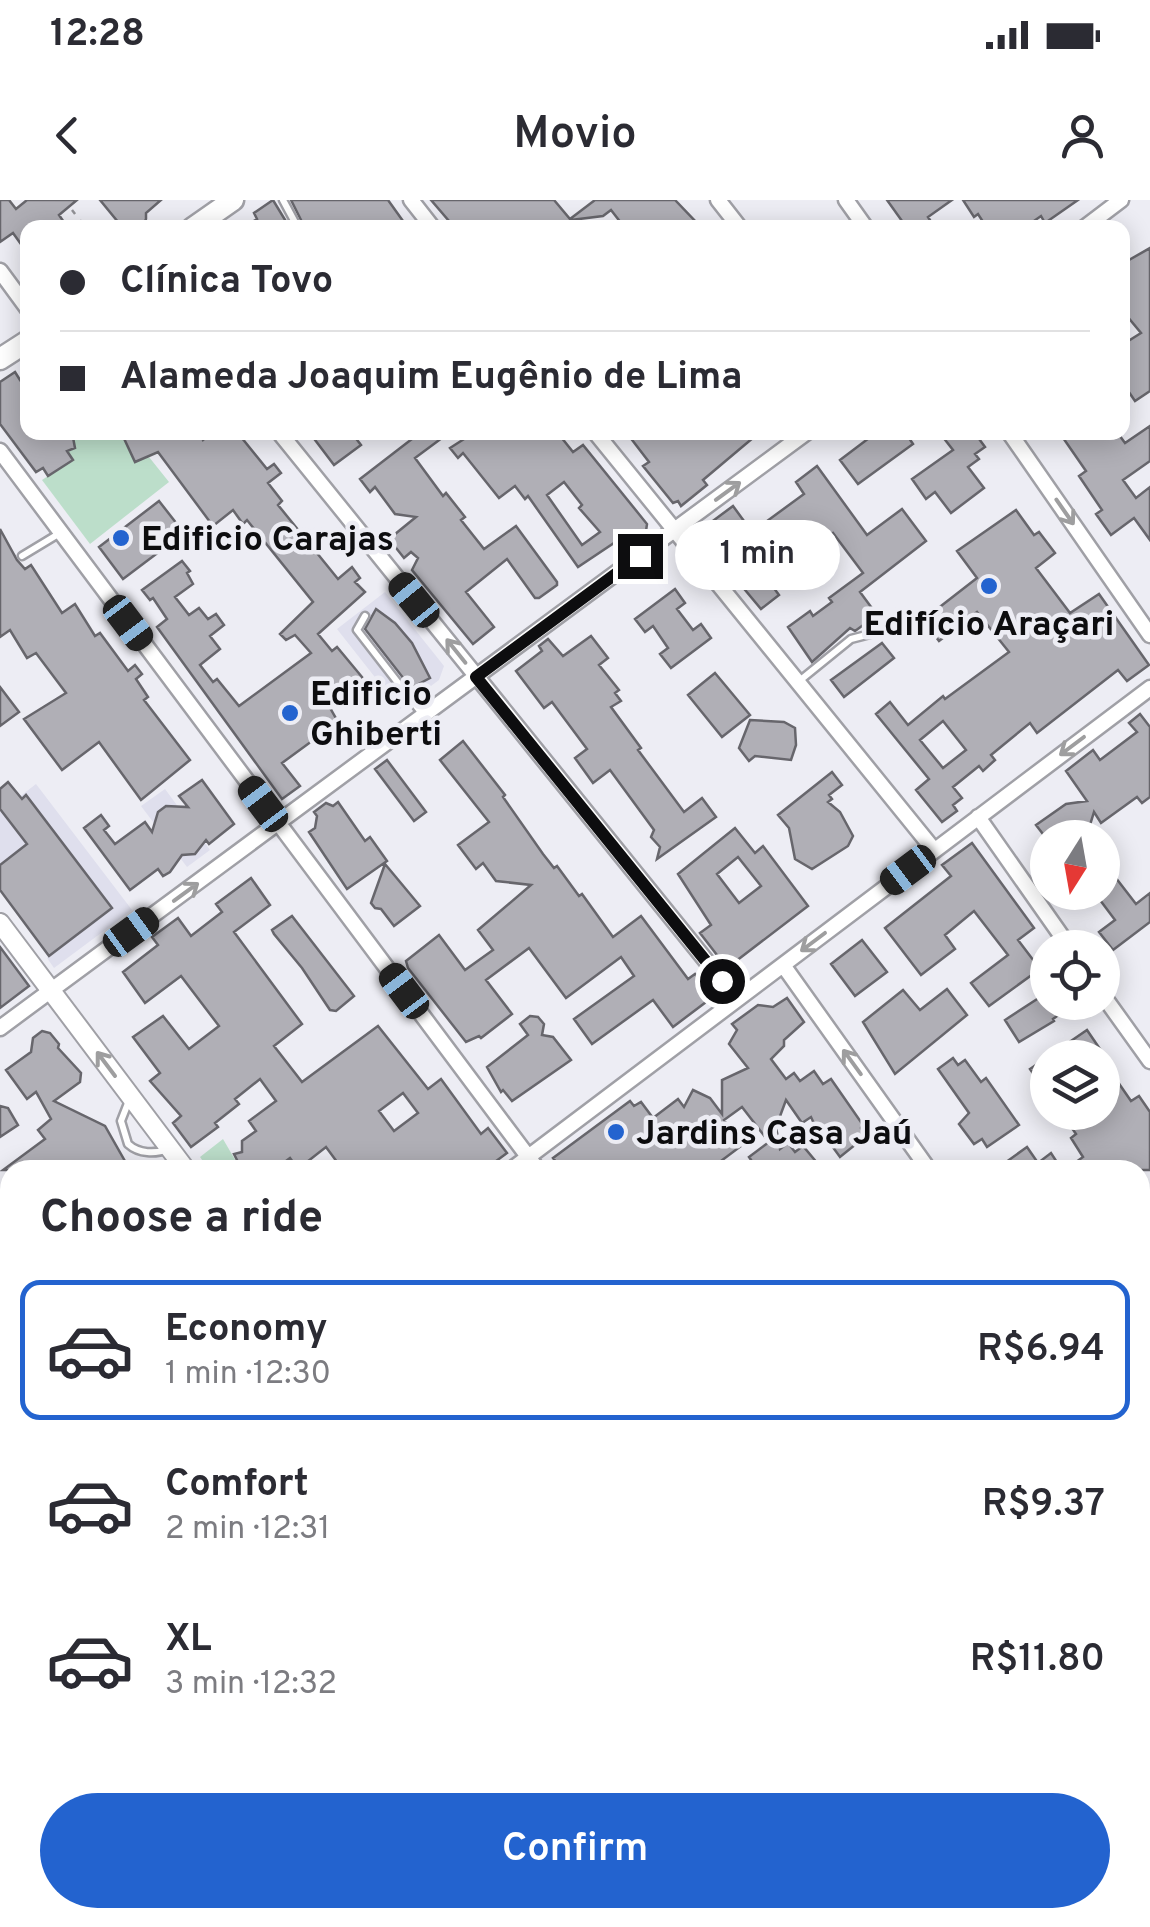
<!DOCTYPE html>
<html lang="en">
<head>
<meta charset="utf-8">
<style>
	body { margin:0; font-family:Overpass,sans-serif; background:#f7f7f7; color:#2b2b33; height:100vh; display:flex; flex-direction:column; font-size:38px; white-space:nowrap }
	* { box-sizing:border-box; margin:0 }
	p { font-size:32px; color:#7c7c81 }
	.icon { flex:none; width:55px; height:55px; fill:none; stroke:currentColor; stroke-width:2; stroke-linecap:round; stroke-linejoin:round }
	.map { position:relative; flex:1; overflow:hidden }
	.drawer { position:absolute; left:0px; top:960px; width:1150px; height:768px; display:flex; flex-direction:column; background:#fff; border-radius:30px 30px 0 0; box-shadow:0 5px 25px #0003 }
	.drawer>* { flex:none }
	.hud { position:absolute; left:20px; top:20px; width:1110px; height:220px; border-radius:20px; box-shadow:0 5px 25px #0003; display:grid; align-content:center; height:220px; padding:0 40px; background:#fff }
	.needle { width:65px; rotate:191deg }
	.tools { position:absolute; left:1030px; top:620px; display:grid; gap:20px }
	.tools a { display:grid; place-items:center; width:90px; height:90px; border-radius:50%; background:#fff; box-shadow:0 5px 25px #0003; font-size:50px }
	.end { position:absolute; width:45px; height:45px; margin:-22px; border:12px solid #0d0d0f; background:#fff; box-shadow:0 0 0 5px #fff }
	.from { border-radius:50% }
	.bubble { position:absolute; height:70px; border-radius:35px; background:#fff; box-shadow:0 5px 25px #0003; font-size:32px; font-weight:600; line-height:70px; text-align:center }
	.car { position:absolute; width:30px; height:60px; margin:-30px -15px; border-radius:12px; box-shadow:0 0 8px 2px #0007; background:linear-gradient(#222 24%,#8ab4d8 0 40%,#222 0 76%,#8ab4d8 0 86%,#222 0) }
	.hud b { display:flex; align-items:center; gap:35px; height:95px; font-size:38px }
	.hud b+b { border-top:2px solid #e1e1e2 }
	.hud i { width:25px; height:25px; background:#2b2b33 }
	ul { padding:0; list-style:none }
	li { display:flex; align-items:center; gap:30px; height:140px; margin:0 20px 15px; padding:0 20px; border:5px solid transparent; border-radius:20px }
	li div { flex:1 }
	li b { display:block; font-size:38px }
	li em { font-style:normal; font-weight:600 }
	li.selected { border-color:#2363cf }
	li>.icon { width:90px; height:90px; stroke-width:1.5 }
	h2 { padding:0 40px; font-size:45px; line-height:120px }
	.action { display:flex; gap:20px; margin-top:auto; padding:20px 40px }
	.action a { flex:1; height:115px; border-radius:60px; background:#2363cf; color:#fff; font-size:40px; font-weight:600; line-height:115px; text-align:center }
	.status { display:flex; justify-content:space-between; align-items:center; height:70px; padding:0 50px; background:#fff; direction:ltr }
	.status svg { height:28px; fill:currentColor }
	header { display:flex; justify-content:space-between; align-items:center; height:130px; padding:0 40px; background:#fff; font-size:45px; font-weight:600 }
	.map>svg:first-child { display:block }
	.built { fill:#dfdfed }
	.green { fill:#bcdeca }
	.building { fill:#b0afb6; stroke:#67666c; stroke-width:2.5; fill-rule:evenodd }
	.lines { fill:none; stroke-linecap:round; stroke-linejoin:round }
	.primary-tunnel { stroke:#cbcbd2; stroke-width:22; stroke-dasharray:22 11; stroke-linecap:butt }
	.service-casing { stroke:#a0a0a6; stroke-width:11 }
	.minor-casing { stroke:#a0a0a6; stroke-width:19 }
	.tertiary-casing { stroke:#a0a0a6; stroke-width:22 }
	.secondary-casing { stroke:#a0a0a6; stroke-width:25 }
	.primary-casing { stroke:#a0a0a6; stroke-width:28 }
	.path { stroke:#929297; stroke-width:2.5; stroke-dasharray:5 8; stroke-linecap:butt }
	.service { stroke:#fff; stroke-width:6 }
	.minor { stroke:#fff; stroke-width:14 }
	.tertiary { stroke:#fff; stroke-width:18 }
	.secondary { stroke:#fff; stroke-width:20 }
	.primary { stroke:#fff; stroke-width:22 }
	.oneway { stroke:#9e9e9f }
	.route { stroke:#0d0d0f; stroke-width:12 }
	.poi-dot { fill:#2363cf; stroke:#ededf4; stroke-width:4 }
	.labels { text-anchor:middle; stroke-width:9; stroke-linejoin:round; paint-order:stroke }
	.poi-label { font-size:35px; font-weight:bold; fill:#0d0d0f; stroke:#ededf4; text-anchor:start }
</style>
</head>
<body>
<div class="status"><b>12:28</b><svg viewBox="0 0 49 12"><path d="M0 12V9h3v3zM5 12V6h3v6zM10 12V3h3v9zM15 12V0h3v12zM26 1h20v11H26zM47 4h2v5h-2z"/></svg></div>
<header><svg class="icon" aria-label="back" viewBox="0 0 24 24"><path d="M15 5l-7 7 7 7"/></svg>Movio<svg class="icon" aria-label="person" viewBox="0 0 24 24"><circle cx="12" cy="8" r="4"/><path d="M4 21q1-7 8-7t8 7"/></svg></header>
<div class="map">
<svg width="1150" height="1727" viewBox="0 0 1150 1727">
	<rect width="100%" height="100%" fill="#ededf4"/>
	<path class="built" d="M 385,392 L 444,466 L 439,480 L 400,509 L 337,429 Z
		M 36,584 L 132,710 L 54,768 L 47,758 L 84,729 L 23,648 L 0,665 L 0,612 Z
		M 165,589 L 210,650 L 187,667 L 141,606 Z"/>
	<path class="green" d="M 121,232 L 135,262 L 149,257 L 169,282 L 90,344 L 42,280 L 72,260 L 67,252 L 75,248 L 72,233 Z
		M 223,939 L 241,970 L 209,970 L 200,957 Z
		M 137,1718 L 213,1718 L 201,1727 L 125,1727 Z
		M 908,1718 L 1065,1718 L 1072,1727 L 895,1727 Z"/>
	<path class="building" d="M 0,0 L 9,0 L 16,9 L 27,0 L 77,0 L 59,15 L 68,28 L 28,28 L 28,54 L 13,33 L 0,42 Z
		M 100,0 L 161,0 L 146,13 L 146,19 L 141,28 L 123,28 Z
		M 273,0 L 290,28 L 242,28 L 257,19 L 254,13 Z
		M 291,0 L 388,0 L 408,28 L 305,28 Z
		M 431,0 L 554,0 L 570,19 L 595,0 L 675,0 L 696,22 L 689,28 L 625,28 L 611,10 L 603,16 L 571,20 L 577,28 L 455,28 Z
		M 887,0 L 952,0 L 928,17 L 935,28 L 907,28 Z
		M 963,0 L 1078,0 L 1045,23 L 1041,16 L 1024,28 L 987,28 L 978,14 L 974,17 Z
		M 1150,48 L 1150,191 L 1135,201 L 1122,182 L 1122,145 L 1141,133 L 1122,110 L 1122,64 Z
		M 15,172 L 20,180 L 28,175 L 28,232 L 72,232 L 75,248 L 67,251 L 73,260 L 48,276 L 43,268 L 36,272 L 0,224 L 0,182 Z
		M 1150,226 L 1150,261 L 1123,280 L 1136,298 L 1150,287 L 1150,340 L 1134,318 L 1111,335 L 1096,314 L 1102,310 L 1079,276 L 1086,271 L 1059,232 L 1117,232 L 1125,243 Z
		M 121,232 L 199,232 L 203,240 L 212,232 L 237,232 L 267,269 L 274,264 L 281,273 L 268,283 L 282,301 L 278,305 L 338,379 L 352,367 L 360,378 L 355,382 L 365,392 L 318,434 L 332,451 L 337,447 L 362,477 L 329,506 L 338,522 L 282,563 L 300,586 L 282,599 L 157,427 L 167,419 L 153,398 L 150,400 L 142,390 L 182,361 L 190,371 L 187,373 L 193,384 L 175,397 L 189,415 L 199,408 L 208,419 L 216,414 L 224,425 L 210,436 L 220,449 L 200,465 L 213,482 L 217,479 L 239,506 L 311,453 L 295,435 L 286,440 L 280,434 L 313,402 L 247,320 L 243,324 L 233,310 L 213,326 L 158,252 L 135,262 Z
		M 309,232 L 351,232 L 361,245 L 334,265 Z
		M 421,232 L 450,232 L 415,258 L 443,296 L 446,293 L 465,317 L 461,320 L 484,349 L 516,326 L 557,382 L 557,385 L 539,398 L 535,398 L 507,359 L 466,392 L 494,427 L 473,444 L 412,370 L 418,358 L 411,352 L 404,358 L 389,339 L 416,317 L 395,314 L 375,287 L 370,292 L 360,279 Z
		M 475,232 L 557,232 L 573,252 L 583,245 L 647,324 L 646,331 L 631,341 L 626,335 L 578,367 L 528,296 L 525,299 L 515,286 L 499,298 L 463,253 L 458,258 L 450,248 ZM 564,282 L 582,305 L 579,308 L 600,332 L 582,345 L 547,295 Z
		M 626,232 L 760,232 L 703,280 L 707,285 L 681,306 L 678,301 L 673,303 L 643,266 L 649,262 Z
		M 877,232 L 905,232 L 913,244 L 858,284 L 840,260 Z
		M 939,232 L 974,232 L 985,247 L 975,254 L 979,259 L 968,267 L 984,288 L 951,313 L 935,292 L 926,299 L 912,279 L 953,250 Z
		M 817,266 L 867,335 L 902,309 L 926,341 L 860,392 L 877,415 L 855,431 L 850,428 L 812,462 L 788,427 L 810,411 L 813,416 L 832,402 L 829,398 L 863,373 L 833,333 L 768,380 L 779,395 L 761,409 L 700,336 L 702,329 L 733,306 L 752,332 L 804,294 L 796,282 Z
		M 159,301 L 184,333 L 123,379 L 99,347 Z
		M 1016,310 L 1034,335 L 1039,332 L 1055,353 L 1036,368 L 1070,413 L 1099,394 L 1149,465 L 1127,481 L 1118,470 L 1037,533 L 1030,523 L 991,555 L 995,560 L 983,571 L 979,566 L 953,587 L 962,598 L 953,605 L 957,611 L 942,622 L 916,590 L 929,579 L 876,514 L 890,502 L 908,525 L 943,496 L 945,499 L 1009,452 L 977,412 L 939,441 L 923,420 L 977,378 L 957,351 ZM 943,521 L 966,550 L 943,568 L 920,540 Z
		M 0,329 L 17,360 L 25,369 L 31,365 L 62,413 L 75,404 L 95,436 L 100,433 L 128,471 L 135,465 L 142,474 L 136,479 L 148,497 L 144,500 L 190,560 L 141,600 L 99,542 L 62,570 L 24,519 L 66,493 L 36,453 L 27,458 L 10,430 L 0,437 Z
		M 675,389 L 685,403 L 677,409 L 693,430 L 701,424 L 711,438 L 671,468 L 660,454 L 668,448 L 653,426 L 645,432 L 635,419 Z
		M 376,409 L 395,423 L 412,443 L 430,478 L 411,488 L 365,429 Z
		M 591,436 L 608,458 L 599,465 L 619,490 L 615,493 L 621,501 L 611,507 L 641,548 L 638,550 L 684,612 L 702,598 L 716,617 L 657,659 L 660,647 L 651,637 L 654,630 L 610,570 L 593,583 L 575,558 L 587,549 L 552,502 L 544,508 L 516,471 L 542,451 L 539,446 L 548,439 L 563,456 Z
		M 882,443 L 894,458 L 844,497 L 831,480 Z
		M 715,473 L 750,515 L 722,537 L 688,495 Z
		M 0,487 L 19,512 L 0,526 Z
		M 1140,514 L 1150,527 L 1150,597 L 1142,603 L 1137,597 L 1101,623 L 1094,612 L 1086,638 L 1079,632 L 1070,638 L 1046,638 L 1036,625 L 1066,604 L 1087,601 L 1066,571 L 1093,550 L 1100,560 L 1137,532 L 1129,523 Z
		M 750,520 L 784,522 L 795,528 L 796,545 L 791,560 L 755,556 L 749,561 L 739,548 Z
		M 463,541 L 505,595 L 503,597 L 543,654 L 554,668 L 557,666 L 579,696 L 582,694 L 613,737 L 641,716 L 688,779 L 695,774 L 707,790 L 706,802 L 673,827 L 653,800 L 592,844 L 574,819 L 634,776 L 621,757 L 566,798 L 529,748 L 486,780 L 512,814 L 481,838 L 479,836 L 466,842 L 408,768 L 406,761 L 439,735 L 465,770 L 493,750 L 478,730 L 531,685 L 496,681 L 483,663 L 476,669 L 458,645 L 489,622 L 440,560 Z
		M 387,560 L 426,612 L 414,621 L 375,569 Z
		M 832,572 L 842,585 L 829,595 L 832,599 L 828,602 L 840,612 L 853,636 L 848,646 L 812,669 L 795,659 L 789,628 L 778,615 Z
		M 202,580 L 234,624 L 209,644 L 206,640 L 195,654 L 182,655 L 170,672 L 163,676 L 158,669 L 130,690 L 84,628 L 101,615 L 109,626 L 104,630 L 115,644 L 145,622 L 152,632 L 158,612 L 166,606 L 188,607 L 179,596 Z
		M 8,582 L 22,599 L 26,595 L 112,708 L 49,756 L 0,690 L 0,665 L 27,644 L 0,609 L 0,589 Z
		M 338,602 L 365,641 L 370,637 L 387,661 L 347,689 L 309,632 L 315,628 L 317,616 L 314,612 L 326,603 L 333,606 Z
		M 735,628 L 755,653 L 763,646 L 808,706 L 727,768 L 700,733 L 711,725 L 678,674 ZM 738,657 L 761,686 L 739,703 L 717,674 Z
		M 972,643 L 1034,728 L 1018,740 L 1040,769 L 989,806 L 971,783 L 1008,755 L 974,711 L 945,735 L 955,749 L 921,775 L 885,728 L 951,676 L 942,665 Z
		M 1102,660 L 1136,704 L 1150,693 L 1150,722 L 1113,750 L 1099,732 L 1115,720 L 1094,692 L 1102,692 Z
		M 385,664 L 420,706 L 394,726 L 381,709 L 375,708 L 371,703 Z
		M 251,678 L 270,705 L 234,732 L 302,824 L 274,846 L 302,882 L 378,826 L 428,889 L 441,879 L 481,934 L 488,928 L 507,953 L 484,970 L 343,970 L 326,947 L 298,969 L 290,958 L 274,970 L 242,970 L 234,954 L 242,952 L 242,941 L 256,931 L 249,921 L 276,901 L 260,879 L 235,899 L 239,904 L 215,923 L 218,927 L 191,947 L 173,923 L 181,916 L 150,881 L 160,873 L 133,837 L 163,816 L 189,849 L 219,826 L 181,776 L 145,803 L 123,772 L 158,745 L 152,737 L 178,718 L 191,736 L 222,712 L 216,704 ZM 403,893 L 418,913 L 394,931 L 379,911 Z
		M 292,716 L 354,796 L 336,811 L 330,810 L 302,768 L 274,734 L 272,730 Z
		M 862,740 L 887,772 L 855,796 L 831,764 Z
		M 0,747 L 29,786 L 0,808 Z
		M 947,789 L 967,815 L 895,874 L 863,822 L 903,790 L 920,810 Z
		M 1048,792 L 1048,802 L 1057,802 L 1064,811 L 1053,819 L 1054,821 L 1019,842 L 1005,820 Z
		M 787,798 L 804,822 L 784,840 L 784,846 L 771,859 L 786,879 L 794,873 L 800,881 L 814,871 L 823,884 L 831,879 L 863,925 L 861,928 L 866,936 L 840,957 L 832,946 L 822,941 L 811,917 L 802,923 L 786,900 L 776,927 L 780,949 L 788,943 L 795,952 L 803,946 L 823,970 L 758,970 L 749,957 L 769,942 L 742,907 L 724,920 L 741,946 L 709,970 L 562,970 L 553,958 L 630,901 L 634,906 L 641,902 L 653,918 L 678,899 L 684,907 L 693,890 L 710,898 L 722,914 L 722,880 L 748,868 L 729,844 L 737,830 L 732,824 L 758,805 L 773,807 Z
		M 530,816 L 538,817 L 544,824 L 542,835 L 553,837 L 571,860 L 512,901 L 503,890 L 501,892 L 487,867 L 528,835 L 520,824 Z
		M 1087,830 L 1102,852 L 1094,858 L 1048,858 L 1048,895 L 1030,869 Z
		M 42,831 L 50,833 L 59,844 L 58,848 L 81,873 L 80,882 L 54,901 L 105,926 L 130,970 L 3,970 L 45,939 L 38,930 L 51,919 L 36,892 L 27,899 L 6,870 L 31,852 L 33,838 Z
		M 953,858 L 958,865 L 965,860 L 981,882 L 986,878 L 1019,925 L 987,947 L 982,939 L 974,944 L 959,924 L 969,913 L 938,869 Z
		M 1102,859 L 1131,901 L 1139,896 L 1150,912 L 1150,970 L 1065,970 L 1083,957 L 1071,938 L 1076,934 L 1061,912 L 1102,912 Z
		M 0,906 L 8,908 L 18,925 L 0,937 Z
		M 1027,947 L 1038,963 L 1051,953 L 1062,970 L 995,970 Z"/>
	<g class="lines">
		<path class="primary-tunnel" d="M 967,1727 L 972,1718
			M 1010,1727 L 1015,1718"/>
		<defs>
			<path id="service" d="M 283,0 L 298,28
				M 22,356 L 60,333
				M 365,416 L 357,430 L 423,515
				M 798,482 L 851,439 L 878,432 L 888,424
				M 130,898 L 121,921 L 128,944 C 139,954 155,954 169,949
				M 286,970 L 290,967
				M 654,1727 L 667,1718"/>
			<path id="minor" d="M 411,0 L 433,28
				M 718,0 L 740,28
				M 846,0 L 866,28
				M 1084,28 L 1121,0
				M 0,71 L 28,109
				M 279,232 L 737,799
				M 595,232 L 934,650
				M 1009,232 L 1150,435
				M 0,251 L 538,970
				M 978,617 L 1070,748
				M 783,765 L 929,970
				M 1102,794 L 1150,861
				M 0,828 L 807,232
				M 511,970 L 1150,488
				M 1140,1032 L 1150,1025
				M 1140,1268 L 1150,1282
				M 0,1356 L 10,1348
				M 1140,1397 L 1150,1391
				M 1140,1566 L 1150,1538
				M 1100,1718 L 1107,1727
				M 226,1727 L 238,1718
				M 873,1727 L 886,1718"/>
			<path id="tertiary" d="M 0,723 L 186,970
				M 750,1718 L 757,1727
				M 0,1724 L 2,1727"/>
			<path id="secondary" d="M 193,28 L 233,0
				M 0,159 L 28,141"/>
			<path id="primary" d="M 0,1185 L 10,1199
				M 0,1241 L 10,1254
				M 1140,1436 L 1150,1425
				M 1140,1486 L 1150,1473
				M 357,1718 L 364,1727
				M 401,1718 L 408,1727"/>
		</defs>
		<use href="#service" class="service-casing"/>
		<use href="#minor" class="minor-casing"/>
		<use href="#tertiary" class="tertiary-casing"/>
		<use href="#secondary" class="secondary-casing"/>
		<use href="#primary" class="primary-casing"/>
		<path class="path" d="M 72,10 L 86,28
			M 1002,1718 L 1007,1727
			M 173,1727 L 185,1718
			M 906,1727 L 916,1718"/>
		<use href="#service" class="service"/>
		<use href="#minor" class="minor"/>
		<use href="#tertiary" class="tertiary"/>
		<use href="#secondary" class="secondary"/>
		<use href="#primary" class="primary"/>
	</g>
	<defs><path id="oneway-shaft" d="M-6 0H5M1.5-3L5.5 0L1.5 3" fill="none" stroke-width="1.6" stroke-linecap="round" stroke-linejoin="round" transform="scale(2.5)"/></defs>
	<g class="oneway">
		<use href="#oneway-shaft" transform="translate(728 291) rotate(-36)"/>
		<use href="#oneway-shaft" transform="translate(1065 312) rotate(55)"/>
		<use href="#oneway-shaft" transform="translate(456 451) rotate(-129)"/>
		<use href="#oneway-shaft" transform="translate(1072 546) rotate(143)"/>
		<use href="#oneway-shaft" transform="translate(186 692) rotate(-36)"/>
		<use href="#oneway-shaft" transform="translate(813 742) rotate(143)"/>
		<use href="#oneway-shaft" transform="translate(852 862) rotate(-126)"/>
		<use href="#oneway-shaft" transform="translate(106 864) rotate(-127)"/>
	</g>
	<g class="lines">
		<path class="route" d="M 640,356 L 476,477 L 722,781"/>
	</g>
	<g class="poi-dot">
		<circle cx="121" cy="338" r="10"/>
		<circle cx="989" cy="386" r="10"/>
		<circle cx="290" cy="513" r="10"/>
		<circle cx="616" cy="932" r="10"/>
	</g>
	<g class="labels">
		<g class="poi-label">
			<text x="141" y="350">Edificio Carajas</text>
			<text x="989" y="435" text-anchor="middle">Edifício Araçari</text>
			<text x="310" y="505">Edificio<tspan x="310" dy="40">Ghiberti</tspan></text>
			<text x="636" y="944">Jardins Casa Jaú</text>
		</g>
	</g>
</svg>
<div class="tools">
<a><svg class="needle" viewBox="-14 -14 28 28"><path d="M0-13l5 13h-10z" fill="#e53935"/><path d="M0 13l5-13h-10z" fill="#7c7c81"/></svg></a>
<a><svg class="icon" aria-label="locate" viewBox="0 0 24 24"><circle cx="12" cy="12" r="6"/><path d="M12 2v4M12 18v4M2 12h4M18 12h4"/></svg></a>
<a><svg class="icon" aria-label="layers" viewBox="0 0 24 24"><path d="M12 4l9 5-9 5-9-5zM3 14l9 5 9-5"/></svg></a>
</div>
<i class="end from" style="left:722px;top:781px"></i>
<i class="end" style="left:640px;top:356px"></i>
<div class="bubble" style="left:675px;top:320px;width:165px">1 min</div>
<i class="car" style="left:414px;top:400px;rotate:321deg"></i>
<i class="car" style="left:128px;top:423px;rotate:143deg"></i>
<i class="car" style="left:263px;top:604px;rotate:323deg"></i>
<i class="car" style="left:908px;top:670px;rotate:233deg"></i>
<i class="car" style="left:131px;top:732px;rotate:54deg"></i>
<i class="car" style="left:404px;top:791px;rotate:323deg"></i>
<div class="hud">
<b><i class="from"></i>Clínica Tovo</b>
<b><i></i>Alameda Joaquim Eugênio de Lima</b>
</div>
<section class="drawer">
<h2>Choose a ride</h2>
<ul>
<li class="selected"><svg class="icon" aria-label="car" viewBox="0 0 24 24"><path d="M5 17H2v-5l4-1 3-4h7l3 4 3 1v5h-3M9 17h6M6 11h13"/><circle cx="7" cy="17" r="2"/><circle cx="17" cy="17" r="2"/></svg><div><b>Economy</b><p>1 min · 12:30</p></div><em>R$6.94</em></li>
<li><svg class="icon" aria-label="car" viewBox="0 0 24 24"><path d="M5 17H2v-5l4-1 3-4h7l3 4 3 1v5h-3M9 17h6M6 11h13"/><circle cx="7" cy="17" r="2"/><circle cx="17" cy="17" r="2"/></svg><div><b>Comfort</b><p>2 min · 12:31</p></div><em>R$9.37</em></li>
<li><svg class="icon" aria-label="car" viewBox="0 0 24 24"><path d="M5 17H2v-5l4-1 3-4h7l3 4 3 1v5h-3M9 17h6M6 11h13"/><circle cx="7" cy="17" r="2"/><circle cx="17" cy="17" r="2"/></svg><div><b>XL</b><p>3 min · 12:32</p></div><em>R$11.80</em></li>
</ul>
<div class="action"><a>Confirm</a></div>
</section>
</div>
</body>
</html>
